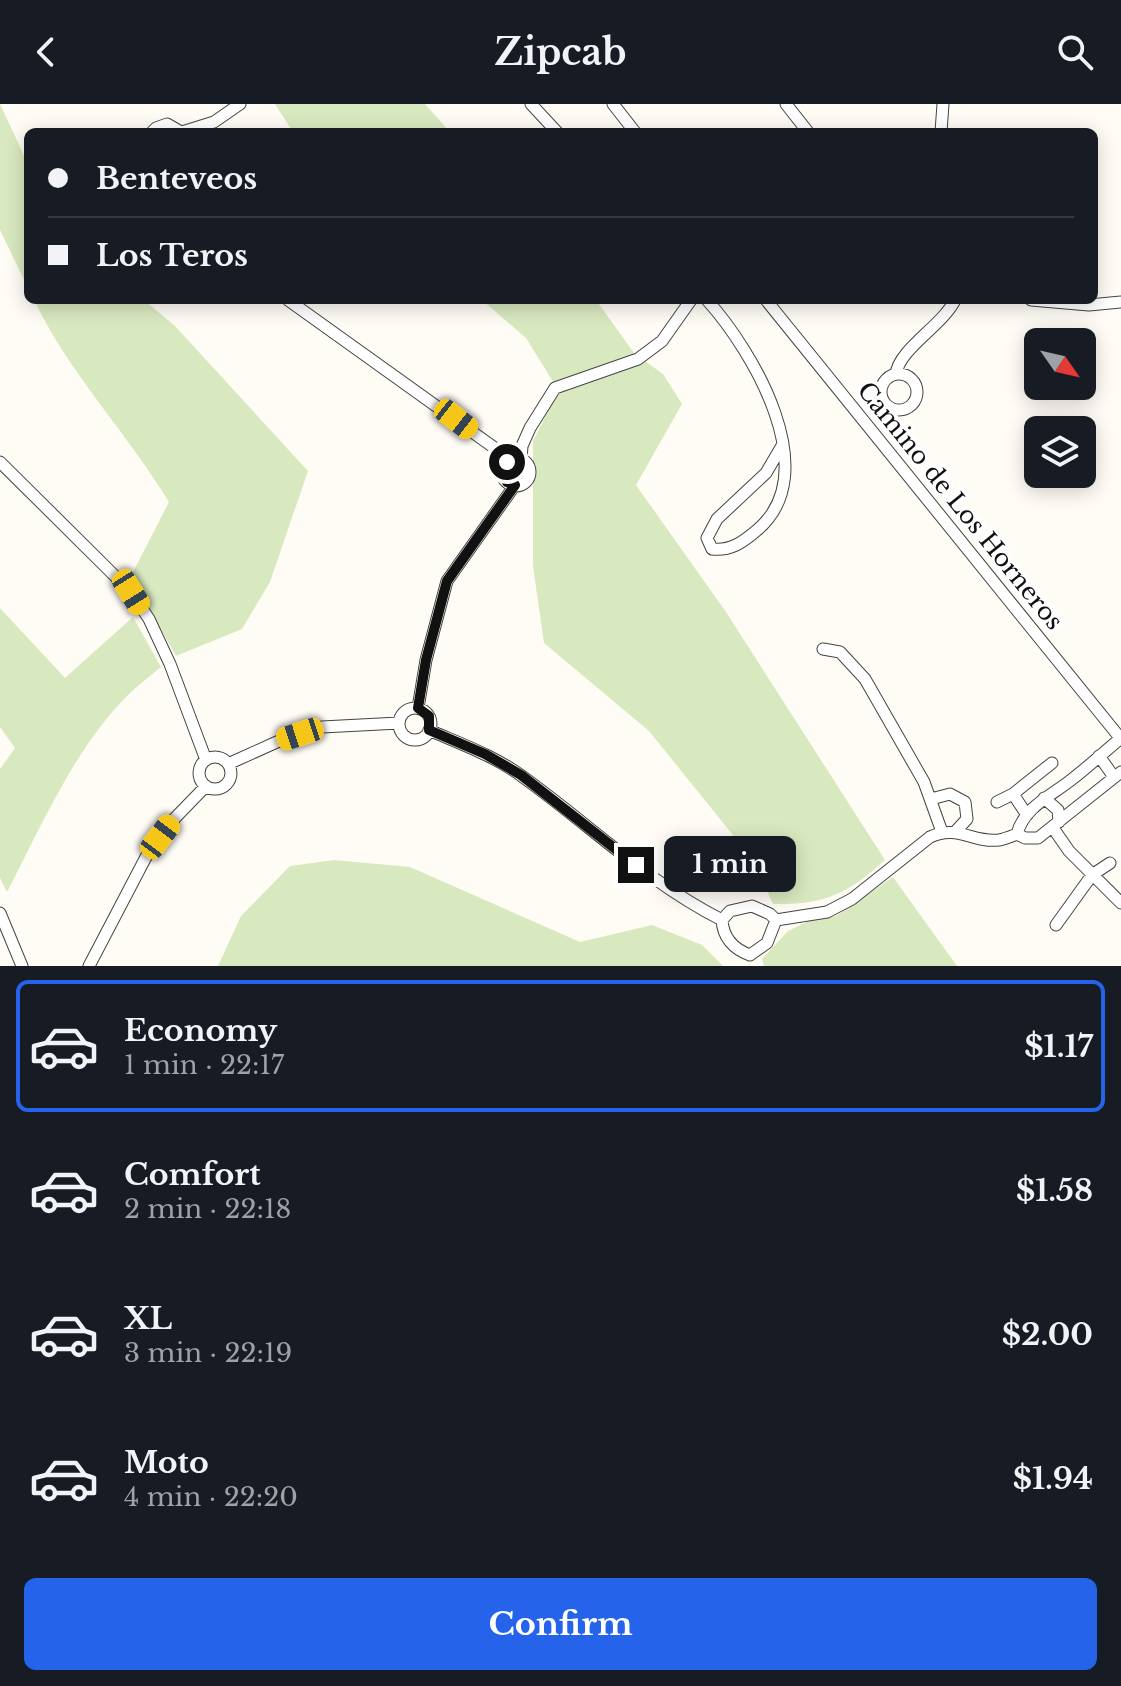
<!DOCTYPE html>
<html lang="en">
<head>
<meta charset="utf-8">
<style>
	body { margin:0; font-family:"Libre Baskerville",serif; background:#242831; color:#f1f3f6; height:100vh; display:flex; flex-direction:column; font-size:30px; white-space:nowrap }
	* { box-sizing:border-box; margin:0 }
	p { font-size:26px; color:#9ea1a6 }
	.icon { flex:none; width:44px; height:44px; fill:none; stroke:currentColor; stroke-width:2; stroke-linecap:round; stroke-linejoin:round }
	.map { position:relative; height:862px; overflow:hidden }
	.side { display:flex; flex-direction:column; background:#171b24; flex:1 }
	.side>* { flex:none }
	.top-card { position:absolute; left:24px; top:24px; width:1074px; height:176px; border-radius:12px; box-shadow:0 4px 20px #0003; display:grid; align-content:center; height:176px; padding:0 24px; background:#171b24 }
	.needle { width:52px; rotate:124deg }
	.tools { position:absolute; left:1024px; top:224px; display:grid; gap:16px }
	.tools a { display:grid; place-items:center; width:72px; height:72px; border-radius:12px; background:#171b24; box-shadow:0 4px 20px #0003; font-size:40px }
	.end { position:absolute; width:36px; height:36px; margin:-18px; border:10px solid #111; background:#fff; box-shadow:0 0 0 4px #fff }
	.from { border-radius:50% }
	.bubble { position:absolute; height:56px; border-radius:12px; background:#171b24; box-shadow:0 4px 20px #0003; font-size:26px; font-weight:800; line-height:56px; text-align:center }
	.car { position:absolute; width:24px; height:48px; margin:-24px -12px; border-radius:10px; box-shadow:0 0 6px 2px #0007; background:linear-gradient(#f5c518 24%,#345 0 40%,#f5c518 0 76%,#345 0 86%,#f5c518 0) }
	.top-card b { display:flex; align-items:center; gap:28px; height:76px; font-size:30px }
	.top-card b+b { border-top:2px solid #363941 }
	.top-card i { width:20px; height:20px; background:#f1f3f6 }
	ul { padding:14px 0 0; list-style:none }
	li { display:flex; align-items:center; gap:24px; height:132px; margin:0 16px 12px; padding:0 8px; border:4px solid transparent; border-radius:12px }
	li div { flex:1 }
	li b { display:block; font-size:30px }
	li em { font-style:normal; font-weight:800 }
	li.current { border-color:#2563eb }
	li>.icon { width:72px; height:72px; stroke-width:1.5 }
	.action { display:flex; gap:16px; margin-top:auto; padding:16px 24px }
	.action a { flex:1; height:92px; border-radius:12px; background:#2563eb; color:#fff; font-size:32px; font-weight:800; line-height:92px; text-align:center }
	header { display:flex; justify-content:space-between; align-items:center; height:104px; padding:0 24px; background:#171b24; font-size:36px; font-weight:800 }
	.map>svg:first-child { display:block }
	.green { fill:#d9e9bf }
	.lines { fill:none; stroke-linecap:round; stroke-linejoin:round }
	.minor-casing { stroke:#444; stroke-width:13 }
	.minor { stroke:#fff; stroke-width:11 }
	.route { stroke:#111; stroke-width:10 }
	.labels { text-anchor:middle; stroke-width:8; stroke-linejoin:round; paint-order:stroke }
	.street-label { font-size:24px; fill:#111; stroke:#fff }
</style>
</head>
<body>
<header><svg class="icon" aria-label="back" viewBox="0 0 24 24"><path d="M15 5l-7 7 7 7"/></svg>Zipcab<svg class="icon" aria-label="search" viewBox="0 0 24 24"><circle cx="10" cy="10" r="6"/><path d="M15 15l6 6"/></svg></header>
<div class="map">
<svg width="1121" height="862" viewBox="0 0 1121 862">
	<rect width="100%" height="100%" fill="#fffcf5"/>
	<path class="green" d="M 0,0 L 28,60 L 28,184 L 0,126 Z
		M 275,0 L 425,0 L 450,28 L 293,28 Z
		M 34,196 L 144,196 L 175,222 L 308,367 L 270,478 L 242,525 L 176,552 L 131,472 L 169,398 C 127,329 69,269 34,196 Z
		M 482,196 L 596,196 L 634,249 L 663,270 L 682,300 L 636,381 L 726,508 L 885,756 C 848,790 824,801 773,800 L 753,756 L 649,627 L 544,539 L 533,462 L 533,337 L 551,301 L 560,289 L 526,234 Z
		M 0,504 L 65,574 L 133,513 L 161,563 C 150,572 138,581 128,591 C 74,645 42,721 7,788 L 0,774 L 0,665 L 15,644 L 0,623 Z
		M 334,756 L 410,763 L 580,838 L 652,821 L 702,841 L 723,862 L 218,862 L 241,812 L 290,762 Z
		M 893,773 L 957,862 L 764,862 L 762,855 L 788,827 L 809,817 L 836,812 Z"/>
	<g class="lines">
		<defs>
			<path id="minor" d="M 531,0 L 557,28
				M 613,0 L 635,28
				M 786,0 L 808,28
				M 152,28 L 156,24 L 167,20 L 181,28
				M 182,28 L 214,18 L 240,0
				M 941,28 L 943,0
				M 288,196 L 510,355
				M 707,196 C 753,247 826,370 756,427 C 742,439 730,447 712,445 L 707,434 L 717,415 L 766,369 L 783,340
				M 766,196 L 1121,635
				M 1031,196 L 1089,201 L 1121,198
				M881 288a18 18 0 1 1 36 0a18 18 0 1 1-36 0Z
				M 896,270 C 899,245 942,222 955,196
				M502 368a14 14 0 1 1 28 0a14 14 0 1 1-28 0Z
				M 521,355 L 522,342 L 530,324 L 555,284 L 638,255 L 662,237 L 691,196
				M 0,358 L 131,488 L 149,515 L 170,560 L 206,656
				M 823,545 L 840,548 L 865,575 L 924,678 L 942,728
				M 418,604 L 426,556 L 447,477 L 515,381
				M399 620a16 16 0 1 1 32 0a16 16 0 1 1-32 0Z
				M 429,626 C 461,640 495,652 523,673 C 590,721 647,778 722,816
				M 1099,652 L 1114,673
				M199 669a16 16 0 1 1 32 0a16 16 0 1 1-32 0Z
				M 228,660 L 279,637 L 322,623 L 399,619
				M 1013,690 L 1027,711
				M 1044,694 L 1058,706 L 1059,718
				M 931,695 L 950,690 L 965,698 L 967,715 L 955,728
				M 997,698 L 1013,690 L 1052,659
				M 1053,724 L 1069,747 L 1121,799
				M 1017,730 C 1024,703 1051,692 1071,676 C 1088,663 1104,648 1121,634
				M 752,802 L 770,810 L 776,816 L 767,839 L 750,851 C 733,845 723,833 722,816 L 730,807 Z
				M 0,809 L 22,862
				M 776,816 L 827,808 L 852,795 L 930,733 C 958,720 972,739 999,736 C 1005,735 1012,732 1017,730 L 1025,734 L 1038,734 L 1121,668
				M 1056,821 L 1092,771 L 1110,759
				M 89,862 L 146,753 L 175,714 L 206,682"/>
		</defs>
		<use href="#minor" class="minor-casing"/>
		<use href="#minor" class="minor"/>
	</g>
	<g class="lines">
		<path class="route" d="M 507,358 L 502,370 L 507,378 L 515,381 L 447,477 L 426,556 L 418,604 L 429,612 L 429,626 L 485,650 L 521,671 L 636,761"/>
	</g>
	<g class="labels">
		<g class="street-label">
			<text transform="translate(960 402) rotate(51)" y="8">Camino de Los Horneros</text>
		</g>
	</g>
</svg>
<div class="tools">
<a><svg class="needle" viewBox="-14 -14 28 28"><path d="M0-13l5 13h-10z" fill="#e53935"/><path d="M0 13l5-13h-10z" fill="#9ea1a6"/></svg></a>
<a><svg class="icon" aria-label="layers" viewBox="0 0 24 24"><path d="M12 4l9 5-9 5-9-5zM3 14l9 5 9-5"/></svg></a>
</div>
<i class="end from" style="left:507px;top:358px"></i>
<i class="end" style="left:636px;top:761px"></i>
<div class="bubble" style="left:664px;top:732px;width:132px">1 min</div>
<i class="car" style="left:456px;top:315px;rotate:128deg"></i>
<i class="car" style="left:131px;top:488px;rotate:148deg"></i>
<i class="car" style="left:300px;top:630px;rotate:252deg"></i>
<i class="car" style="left:160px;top:733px;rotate:37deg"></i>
<div class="top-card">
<b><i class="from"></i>Benteveos</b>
<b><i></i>Los Teros</b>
</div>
</div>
<section class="side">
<ul>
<li class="current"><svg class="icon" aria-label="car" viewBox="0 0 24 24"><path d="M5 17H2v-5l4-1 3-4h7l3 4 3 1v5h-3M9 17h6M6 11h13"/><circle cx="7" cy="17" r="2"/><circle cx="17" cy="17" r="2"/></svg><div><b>Economy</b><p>1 min · 22:17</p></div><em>$1.17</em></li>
<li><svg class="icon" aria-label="car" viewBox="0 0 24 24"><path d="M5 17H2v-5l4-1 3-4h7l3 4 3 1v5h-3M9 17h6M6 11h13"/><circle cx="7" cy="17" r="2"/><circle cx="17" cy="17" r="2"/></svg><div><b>Comfort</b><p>2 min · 22:18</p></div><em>$1.58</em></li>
<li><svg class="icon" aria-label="car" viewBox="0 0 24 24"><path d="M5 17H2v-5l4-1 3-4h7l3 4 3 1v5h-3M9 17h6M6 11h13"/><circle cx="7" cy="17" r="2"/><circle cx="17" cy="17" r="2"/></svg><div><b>XL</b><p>3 min · 22:19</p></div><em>$2.00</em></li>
<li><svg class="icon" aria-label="car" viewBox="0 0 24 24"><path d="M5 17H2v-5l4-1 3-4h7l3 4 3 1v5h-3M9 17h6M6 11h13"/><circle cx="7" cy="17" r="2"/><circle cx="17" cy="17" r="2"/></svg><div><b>Moto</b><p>4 min · 22:20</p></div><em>$1.94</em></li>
</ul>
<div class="action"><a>Confirm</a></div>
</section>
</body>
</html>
